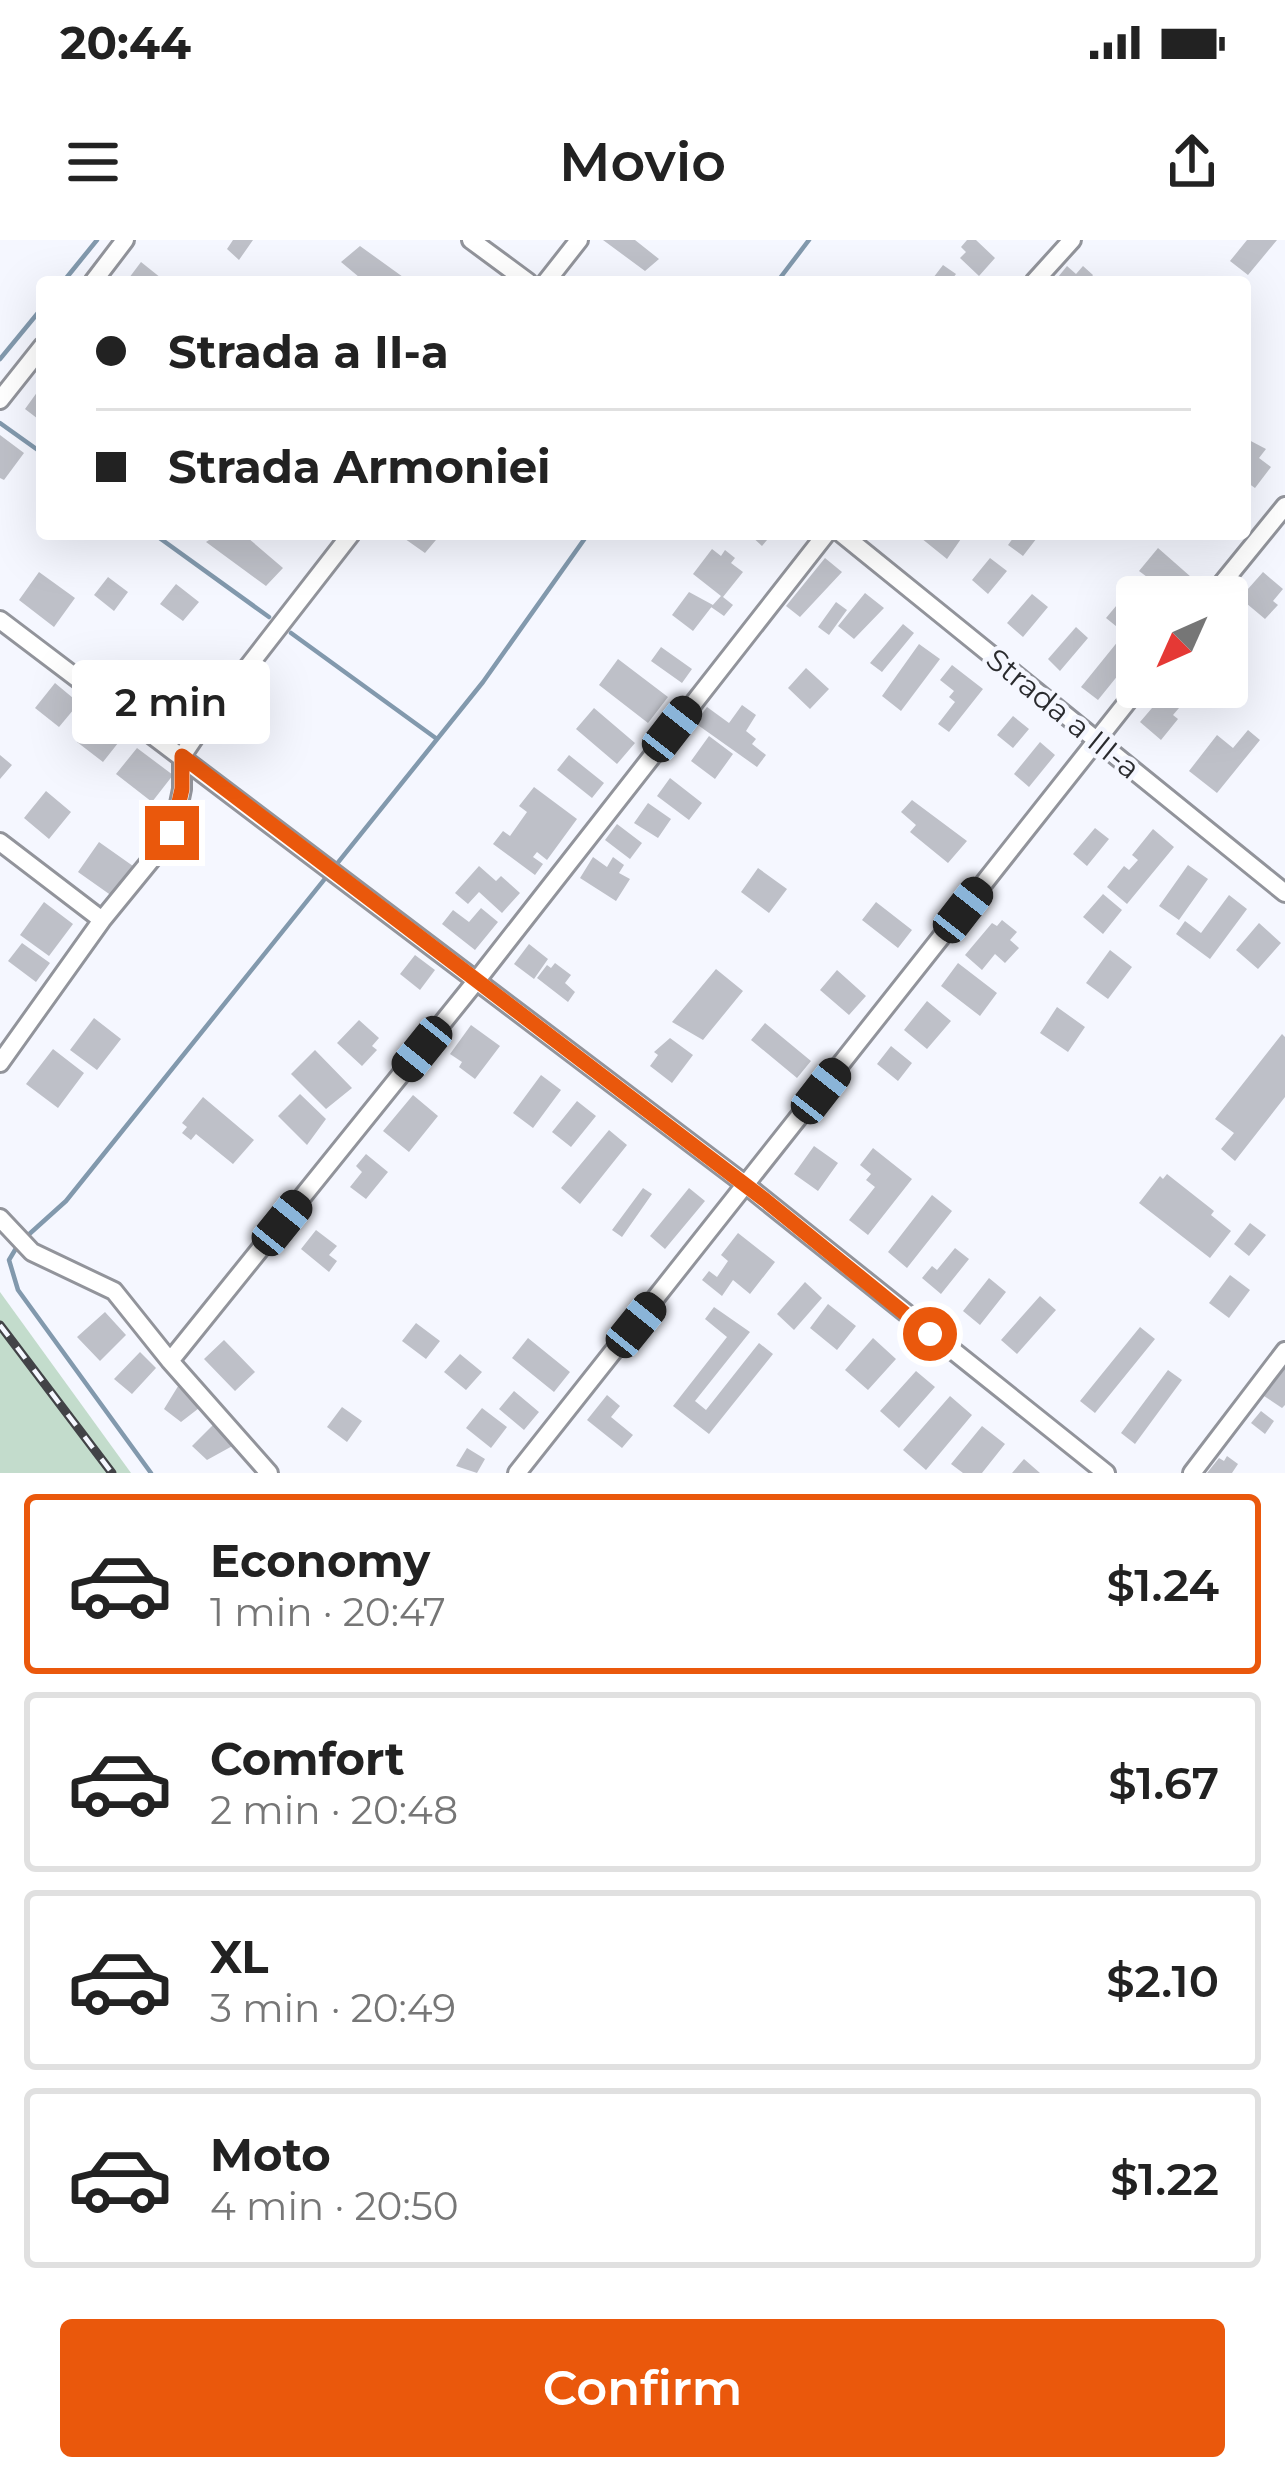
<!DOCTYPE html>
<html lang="en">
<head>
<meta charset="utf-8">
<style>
	body { margin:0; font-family:Montserrat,sans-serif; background:#f6f6f6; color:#222; height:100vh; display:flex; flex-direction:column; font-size:45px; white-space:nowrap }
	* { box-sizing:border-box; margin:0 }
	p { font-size:39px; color:#767676 }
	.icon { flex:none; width:66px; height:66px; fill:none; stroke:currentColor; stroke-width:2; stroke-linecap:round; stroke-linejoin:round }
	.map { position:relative; height:1233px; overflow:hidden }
	.sheet { display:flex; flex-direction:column; background:#fff; flex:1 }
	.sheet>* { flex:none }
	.top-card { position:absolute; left:36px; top:36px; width:1215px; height:264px; border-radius:12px; box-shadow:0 12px 48px #0002; display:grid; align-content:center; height:264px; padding:0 60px; background:#fff }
	.needle { width:78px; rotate:225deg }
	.buttons { position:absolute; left:1116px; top:336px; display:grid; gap:24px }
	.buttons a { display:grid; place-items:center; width:132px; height:132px; border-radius:12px; background:#fff; box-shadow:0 12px 48px #0002; font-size:60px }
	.end { position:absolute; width:54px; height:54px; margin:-27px; border:15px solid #ea580c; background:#fff; box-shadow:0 0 0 6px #fff }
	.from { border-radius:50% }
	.bubble { position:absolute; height:84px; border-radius:12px; background:#fff; box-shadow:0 12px 48px #0002; font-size:39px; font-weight:600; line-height:84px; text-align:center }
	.car { position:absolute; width:36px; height:72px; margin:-36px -18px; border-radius:15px; box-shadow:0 0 9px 3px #0007; background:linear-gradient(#222 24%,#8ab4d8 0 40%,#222 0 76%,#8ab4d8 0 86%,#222 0) }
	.top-card b { display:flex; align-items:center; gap:42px; height:114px; font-size:45px }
	.top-card b+b { border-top:3px solid #e0e0e0 }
	.top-card i { width:30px; height:30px; background:#222 }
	ul { padding:21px 0 0; list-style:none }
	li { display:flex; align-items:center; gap:36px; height:180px; margin:0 24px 18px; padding:0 36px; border:6px solid #e0e0e0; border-radius:12px }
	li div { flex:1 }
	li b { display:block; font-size:45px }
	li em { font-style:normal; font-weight:600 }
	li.current { border-color:#ea580c }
	li>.icon { width:108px; height:108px; stroke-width:1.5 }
	.cta { display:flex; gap:24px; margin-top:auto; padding:24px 60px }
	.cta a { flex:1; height:138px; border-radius:12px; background:#ea580c; color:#fff; font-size:48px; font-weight:600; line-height:138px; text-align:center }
	.status { display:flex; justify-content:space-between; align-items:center; height:84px; padding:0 60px; background:#fff; direction:ltr }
	.status svg { height:33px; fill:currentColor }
	header { display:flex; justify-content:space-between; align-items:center; height:156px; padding:0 60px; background:#fff; font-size:54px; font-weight:600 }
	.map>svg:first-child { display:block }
	.green { fill:#c3dccc }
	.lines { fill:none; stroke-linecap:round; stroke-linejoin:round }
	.stream { stroke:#8299ad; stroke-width:4.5 }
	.building { fill:#bec0c8 }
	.minor-casing { stroke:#92949b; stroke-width:22 }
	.minor { stroke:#fff; stroke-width:16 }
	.rail-casing { stroke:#424347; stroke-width:9 }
	.rail { stroke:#f5f7ff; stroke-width:4.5; stroke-dasharray:14; stroke-linecap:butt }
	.route { stroke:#ea580c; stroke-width:15 }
	.labels { text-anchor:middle; stroke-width:9; stroke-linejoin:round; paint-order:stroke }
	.street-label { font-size:30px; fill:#2a2b2e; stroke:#f5f7ff }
</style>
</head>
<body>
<div class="status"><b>20:44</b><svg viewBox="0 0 49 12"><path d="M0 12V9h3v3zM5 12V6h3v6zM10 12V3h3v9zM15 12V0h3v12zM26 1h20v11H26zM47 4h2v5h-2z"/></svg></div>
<header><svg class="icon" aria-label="menu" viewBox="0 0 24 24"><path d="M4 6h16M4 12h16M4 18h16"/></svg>Movio<svg class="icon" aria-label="share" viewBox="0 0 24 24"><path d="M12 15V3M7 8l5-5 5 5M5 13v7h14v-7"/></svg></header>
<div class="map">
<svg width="1285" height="1233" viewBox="0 0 1285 1233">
	<rect width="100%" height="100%" fill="#f5f7ff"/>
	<path class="green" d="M 0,1052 L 131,1233 L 0,1233 Z"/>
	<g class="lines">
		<path class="stream" d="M 63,42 L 97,0
			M 777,42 L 809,0
			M 0,119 L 42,68
			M 0,183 L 42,213
			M 154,294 L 269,377
			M 291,393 L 437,499
			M 26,997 L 66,961 L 483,442 L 588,294
			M 18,1005 L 9,1020 L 18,1050 L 151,1233"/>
	</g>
	<path class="building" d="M 233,0 L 253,0 L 239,20 L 227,9 Z
		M 603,0 L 635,0 L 659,19 L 645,31 Z
		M 967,0 L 976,0 L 995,18 L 979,36 L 960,18 L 966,12 L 961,7 Z
		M 1247,0 L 1277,0 L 1248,35 L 1230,21 Z
		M 360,6 L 403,37 L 399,42 L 365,42 L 341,22 Z
		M 141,22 L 166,42 L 126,42 Z
		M 943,25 L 956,34 L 950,42 L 930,42 Z
		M 1067,26 L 1076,34 L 1083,26 L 1093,35 L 1088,42 L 1054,42 Z
		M 38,151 L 42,154 L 42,182 L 25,169 Z
		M 0,195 L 24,213 L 4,240 L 0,238 Z
		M 1247,199 L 1266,209 L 1259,218 L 1271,227 L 1255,248 L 1245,241 Z
		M 218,294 L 248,298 L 283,328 L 266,346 L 206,302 Z
		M 398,294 L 441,294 L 425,313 Z
		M 749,294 L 772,294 L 762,306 Z
		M 916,294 L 961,294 L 963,296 L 947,319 Z
		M 1016,294 L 1040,294 L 1023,316 L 1008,305 Z
		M 1158,308 L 1191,337 L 1174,357 L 1139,331 Z
		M 712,309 L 721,316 L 725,310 L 735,318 L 731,323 L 743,332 L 723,357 L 733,365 L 724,376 L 711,367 L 721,356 L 693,334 Z
		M 825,318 L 842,332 L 800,377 L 786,366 Z
		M 990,318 L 1007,331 L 988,354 L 972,340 Z
		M 39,332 L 75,358 L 54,387 L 19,360 Z
		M 1263,332 L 1283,349 L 1273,361 L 1278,365 L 1265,379 L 1240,358 Z
		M 108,337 L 128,352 L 114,371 L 94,355 Z
		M 176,344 L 199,362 L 183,381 L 160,364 Z
		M 689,352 L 713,365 L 693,391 L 672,375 Z
		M 865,353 L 884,368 L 854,399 L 838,386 Z
		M 1127,353 L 1137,362 L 1137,392 L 1132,389 L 1127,395 L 1106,378 Z
		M 1032,354 L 1048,367 L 1023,397 L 1007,383 Z
		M 836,362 L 847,370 L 829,395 L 818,387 Z
		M 903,384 L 914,393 L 882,432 L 870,423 Z
		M 1076,387 L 1088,398 L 1060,431 L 1048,419 Z
		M 1119,400 L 1136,413 L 1098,460 L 1081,447 Z
		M 919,404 L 940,419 L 901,471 L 882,456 Z
		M 661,407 L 692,429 L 682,443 L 651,421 Z
		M 618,419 L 668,457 L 648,483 L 599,445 Z
		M 952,425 L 983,449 L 949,492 L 938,484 L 955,462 L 949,457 L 954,451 L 940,440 Z
		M 806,428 L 829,449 L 810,469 L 788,448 Z
		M 55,443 L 79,463 L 59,487 L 35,468 Z
		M 1170,447 L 1197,447 L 1173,475 L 1178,479 L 1161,500 L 1140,482 Z
		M 742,465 L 756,475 L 746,491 L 756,499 L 752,504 L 766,515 L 757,527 L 695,483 L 707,467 L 729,483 Z
		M 594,468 L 635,503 L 617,524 L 576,489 Z
		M 1013,476 L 1029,489 L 1013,508 L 997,495 Z
		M 96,478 L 122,498 L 103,522 L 77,502 Z
		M 1248,490 L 1260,500 L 1217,553 L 1189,531 L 1217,495 L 1233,508 Z
		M 709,496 L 733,514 L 715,539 L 691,521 Z
		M 1040,502 L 1055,515 L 1029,547 L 1014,534 Z
		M 137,508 L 173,535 L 152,562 L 116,534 Z
		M 0,515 L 12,525 L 0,539 Z
		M 569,515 L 604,543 L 592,558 L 557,530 Z
		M 670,538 L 702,563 L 689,580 L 657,556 Z
		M 534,547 L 577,579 L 547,620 L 537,612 L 533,617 L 543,624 L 535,635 L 493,604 L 503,591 L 510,596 L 527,572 L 519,566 Z
		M 46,551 L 71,572 L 49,599 L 24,578 Z
		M 912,560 L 967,601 L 948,623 L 910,592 L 916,585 L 901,572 Z
		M 648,563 L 671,579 L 658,598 L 634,583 Z
		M 617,584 L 642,603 L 630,619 L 605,600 Z
		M 1095,588 L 1109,599 L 1087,626 L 1073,614 Z
		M 1153,589 L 1174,607 L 1127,664 L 1107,647 L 1124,626 L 1129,630 L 1138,620 L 1132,615 Z
		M 99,602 L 133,626 L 112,656 L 78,632 Z
		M 593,617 L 607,627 L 613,617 L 624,625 L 619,633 L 630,639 L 616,661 L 580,638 Z
		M 1188,625 L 1208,639 L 1179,680 L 1159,666 Z
		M 479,626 L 496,641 L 501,636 L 520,653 L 502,673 L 479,652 L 468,664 L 455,653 Z
		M 758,628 L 787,649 L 769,673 L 741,652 Z
		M 1103,654 L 1122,670 L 1103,694 L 1083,677 Z
		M 1229,655 L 1247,669 L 1210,719 L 1176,694 L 1185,681 L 1201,693 Z
		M 44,662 L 73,684 L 49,716 L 20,695 Z
		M 876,662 L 912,690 L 898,708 L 862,680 Z
		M 481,668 L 498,682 L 475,710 L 442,684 L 453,670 L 469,682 Z
		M 1002,680 L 1017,692 L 1010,700 L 1019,708 L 1005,723 L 995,714 L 982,730 L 965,715 L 992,683 L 997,686 Z
		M 1259,683 L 1281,703 L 1258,729 L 1236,710 Z
		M 22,703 L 50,723 L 36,742 L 8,721 Z
		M 529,704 L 548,719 L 534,739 L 514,724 Z
		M 1110,710 L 1132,727 L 1108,759 L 1086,743 Z
		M 415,715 L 435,730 L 420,750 L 400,734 Z
		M 555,723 L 571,735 L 565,743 L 575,752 L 568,762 L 537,738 L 547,725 L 551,728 Z
		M 958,723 L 997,753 L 980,776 L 941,746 Z
		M 716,729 L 743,751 L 703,800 L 672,782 Z
		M 837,730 L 866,756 L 849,775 L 820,750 Z
		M 927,761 L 951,781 L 927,809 L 904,790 Z
		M 1057,767 L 1085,787 L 1068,812 L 1040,793 Z
		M 94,778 L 121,799 L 97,830 L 70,810 Z
		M 359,780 L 379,798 L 372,806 L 377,810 L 362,826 L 337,803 Z
		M 765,783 L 811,821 L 797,838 L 751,800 Z
		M 471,785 L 500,806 L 475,839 L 459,827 L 462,822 L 450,814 Z
		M 1282,794 L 1285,797 L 1285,857 L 1235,921 L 1221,909 L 1234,893 L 1215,879 Z
		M 670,798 L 693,815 L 672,843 L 650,826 L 658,815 L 654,812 Z
		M 891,806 L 912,823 L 898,841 L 877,824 Z
		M 53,809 L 84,833 L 58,868 L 26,844 Z
		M 315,810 L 352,848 L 326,869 L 291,834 Z
		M 541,835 L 561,850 L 533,888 L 513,873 Z
		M 300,854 L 326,879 L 307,905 L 278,876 Z
		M 413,855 L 438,876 L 409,912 L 383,891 Z
		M 203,857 L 254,900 L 233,924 L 196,894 L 191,900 L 182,893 L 187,887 L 182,883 Z
		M 577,861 L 596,876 L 571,907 L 552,892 Z
		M 609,890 L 627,905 L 580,964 L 561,948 Z
		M 814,906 L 838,923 L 818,951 L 794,934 Z
		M 873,908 L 912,939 L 868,995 L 849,980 L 875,947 L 866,940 L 871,934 L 860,925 Z
		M 366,914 L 388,932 L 366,959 L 350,947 L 362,932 L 356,926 Z
		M 1167,934 L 1214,971 L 1211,975 L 1231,991 L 1210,1018 L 1139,963 L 1160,936 L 1163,939 Z
		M 643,948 L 652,954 L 622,997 L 612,990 Z
		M 689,948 L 705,961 L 665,1009 L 650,996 Z
		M 932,955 L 952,971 L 907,1028 L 888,1012 Z
		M 1250,983 L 1266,995 L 1249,1016 L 1234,1004 Z
		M 316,990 L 337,1006 L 329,1015 L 337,1021 L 329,1032 L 301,1009 Z
		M 738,993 L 775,1022 L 750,1054 L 733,1040 L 722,1056 L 702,1040 L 709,1031 L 717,1037 L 728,1021 L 721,1015 Z
		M 955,1008 L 969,1019 L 941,1054 L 922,1038 L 932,1026 L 937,1030 Z
		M 1230,1035 L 1250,1050 L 1229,1078 L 1209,1063 Z
		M 989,1038 L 1006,1052 L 980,1085 L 963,1071 Z
		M 805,1042 L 822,1058 L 794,1090 L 777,1074 Z
		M 1040,1056 L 1056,1070 L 1017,1114 L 1001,1100 Z
		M 828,1064 L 856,1086 L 837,1110 L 810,1088 Z
		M 714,1067 L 750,1092 L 695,1161 L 706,1170 L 759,1103 L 773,1114 L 709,1194 L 673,1166 L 727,1097 L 705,1079 Z
		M 105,1072 L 126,1095 L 100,1121 L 77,1097 Z
		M 416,1083 L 440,1101 L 426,1119 L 402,1101 Z
		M 1140,1087 L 1155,1099 L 1095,1173 L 1080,1161 Z
		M 528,1098 L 570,1132 L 554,1152 L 512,1118 Z
		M 873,1098 L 896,1119 L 868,1150 L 845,1130 Z
		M 224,1100 L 255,1132 L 235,1151 L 204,1119 Z
		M 140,1112 L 156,1128 L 132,1154 L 114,1139 Z
		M 460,1114 L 482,1132 L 466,1150 L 444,1132 Z
		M 1285,1128 L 1285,1165 L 1282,1168 L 1264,1156 Z
		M 1168,1130 L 1182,1140 L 1135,1204 L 1121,1193 Z
		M 916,1131 L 935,1147 L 899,1188 L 880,1171 Z
		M 180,1143 L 203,1165 L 181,1182 L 164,1169 Z
		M 514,1151 L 539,1172 L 524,1190 L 499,1169 Z
		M 607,1155 L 620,1166 L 611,1177 L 633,1195 L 622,1208 L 587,1180 Z
		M 950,1156 L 972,1175 L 926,1230 L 903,1210 Z
		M 342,1167 L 362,1181 L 347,1202 L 327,1187 Z
		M 482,1168 L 507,1187 L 491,1208 L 466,1188 Z
		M 1261,1171 L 1274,1181 L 1265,1194 L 1251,1183 Z
		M 214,1184 L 236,1204 L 207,1220 L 192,1206 Z
		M 982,1186 L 1005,1204 L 982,1233 L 963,1233 L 951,1224 Z
		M 467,1208 L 485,1219 L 477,1233 L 456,1226 Z
		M 1227,1216 L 1238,1224 L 1232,1233 L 1207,1233 L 1219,1218 L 1224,1221 Z
		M 1024,1219 L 1040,1233 L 1012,1233 Z"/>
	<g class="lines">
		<defs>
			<path id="minor" d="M 471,0 L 528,42
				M 93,42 L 125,0
				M 546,42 L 579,0
				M 1034,42 L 1072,0
				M 0,160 L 42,107
				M 842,294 L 1285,653
				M 1211,357 L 1285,266
				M 0,380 L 746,945 L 1106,1233
				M 0,602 L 102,680
				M 0,823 L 102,680 L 173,593 L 182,549 L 182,516 L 205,482 L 351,294
				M 0,978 L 32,1012 L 114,1051 L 170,1121 L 269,1233
				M 170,1121 L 477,740 L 826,294
				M 517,1233 L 1139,447
				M 1192,1233 L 1285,1111"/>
		</defs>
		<use href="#minor" class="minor-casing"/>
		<use href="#minor" class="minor"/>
		<defs>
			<path id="rail" d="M 0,1085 L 112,1233"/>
		</defs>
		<use href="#rail" class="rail-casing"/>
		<use href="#rail" class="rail"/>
	</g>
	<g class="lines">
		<path class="route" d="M 172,593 L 182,549 L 182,516 L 765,960 L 930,1094"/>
	</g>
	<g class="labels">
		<g class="street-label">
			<text transform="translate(1063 474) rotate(39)" y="10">Strada a III-a</text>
		</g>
	</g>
</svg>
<div class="buttons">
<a><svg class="needle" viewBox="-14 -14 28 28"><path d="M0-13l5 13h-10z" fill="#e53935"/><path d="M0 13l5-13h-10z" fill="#767676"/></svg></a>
</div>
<i class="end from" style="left:930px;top:1094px"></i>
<i class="end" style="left:172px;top:593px"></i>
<div class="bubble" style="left:72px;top:420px;width:198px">2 min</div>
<i class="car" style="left:672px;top:489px;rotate:38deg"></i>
<i class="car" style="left:963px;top:670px;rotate:38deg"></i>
<i class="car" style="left:422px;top:809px;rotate:219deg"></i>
<i class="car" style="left:821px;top:851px;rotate:38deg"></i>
<i class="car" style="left:282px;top:983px;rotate:39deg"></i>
<i class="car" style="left:636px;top:1085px;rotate:39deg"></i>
<div class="top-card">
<b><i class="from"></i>Strada a II-a</b>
<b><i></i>Strada Armoniei</b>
</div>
</div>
<section class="sheet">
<ul>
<li class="current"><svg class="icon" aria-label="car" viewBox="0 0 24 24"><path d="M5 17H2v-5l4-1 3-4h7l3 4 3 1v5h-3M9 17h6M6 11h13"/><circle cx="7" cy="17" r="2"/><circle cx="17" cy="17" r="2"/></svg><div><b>Economy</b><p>1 min · 20:47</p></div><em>$1.24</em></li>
<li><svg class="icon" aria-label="car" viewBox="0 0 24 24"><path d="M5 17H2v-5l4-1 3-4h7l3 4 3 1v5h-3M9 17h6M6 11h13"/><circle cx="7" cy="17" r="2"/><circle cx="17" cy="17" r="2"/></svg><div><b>Comfort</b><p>2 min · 20:48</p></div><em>$1.67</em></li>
<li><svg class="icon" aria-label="car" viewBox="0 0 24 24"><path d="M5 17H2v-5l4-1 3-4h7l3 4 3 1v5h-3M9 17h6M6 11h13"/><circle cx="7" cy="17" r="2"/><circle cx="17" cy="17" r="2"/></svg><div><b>XL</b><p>3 min · 20:49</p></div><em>$2.10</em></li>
<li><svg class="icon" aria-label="car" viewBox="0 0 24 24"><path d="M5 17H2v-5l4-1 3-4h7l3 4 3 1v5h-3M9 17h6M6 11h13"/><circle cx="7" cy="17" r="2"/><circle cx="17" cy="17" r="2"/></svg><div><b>Moto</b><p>4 min · 20:50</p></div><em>$1.22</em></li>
</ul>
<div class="cta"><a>Confirm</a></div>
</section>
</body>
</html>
